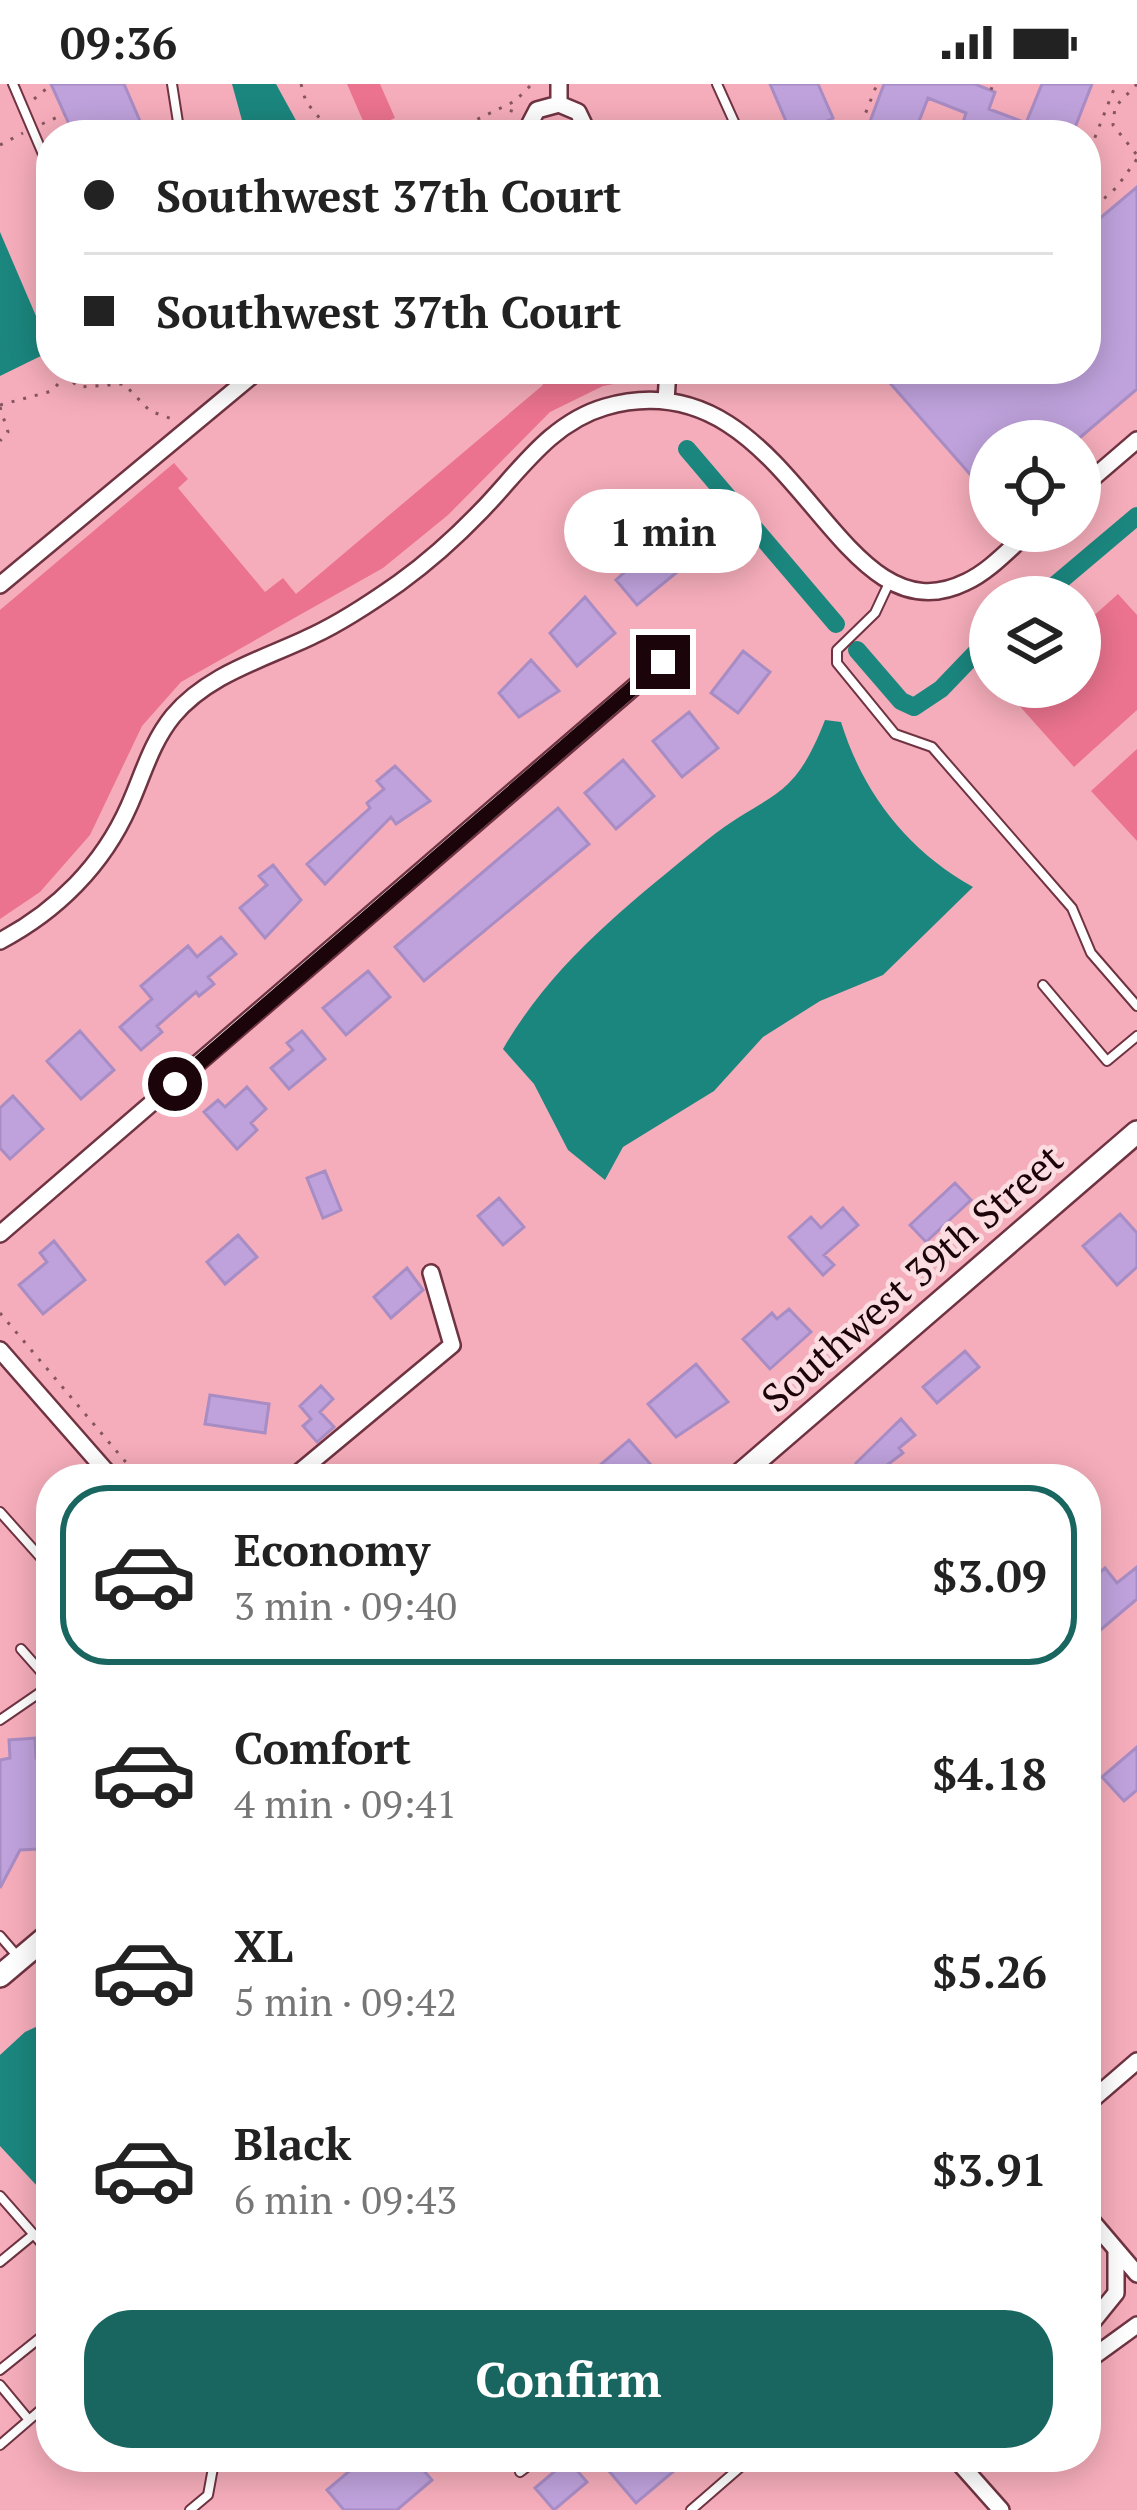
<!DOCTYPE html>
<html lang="en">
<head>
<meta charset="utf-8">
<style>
	body { margin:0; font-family:"PT Serif",serif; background:#f6f6f6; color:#222; height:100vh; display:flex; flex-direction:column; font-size:45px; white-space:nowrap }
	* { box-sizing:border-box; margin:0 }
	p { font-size:39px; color:#767676 }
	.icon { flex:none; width:66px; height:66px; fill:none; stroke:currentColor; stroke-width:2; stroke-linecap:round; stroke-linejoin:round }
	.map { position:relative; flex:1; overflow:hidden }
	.details { position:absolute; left:36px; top:1380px; width:1065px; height:1008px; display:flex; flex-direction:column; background:#fff; border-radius:48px; box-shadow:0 6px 30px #0003 }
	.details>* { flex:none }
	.guide { position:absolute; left:36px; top:36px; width:1065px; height:264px; border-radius:48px; box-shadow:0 6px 30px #0003; display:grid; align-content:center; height:264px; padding:0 48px; background:#fff }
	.tools { position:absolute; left:969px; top:336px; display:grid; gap:24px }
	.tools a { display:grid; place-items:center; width:132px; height:132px; border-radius:50%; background:#fff; box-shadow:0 6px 30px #0003; font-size:60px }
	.end { position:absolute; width:54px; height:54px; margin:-27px; border:15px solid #1b040a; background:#fff; box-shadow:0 0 0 6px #fff }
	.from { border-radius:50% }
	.bubble { position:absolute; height:84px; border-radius:42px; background:#fff; box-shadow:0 6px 30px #0003; font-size:39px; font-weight:700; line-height:84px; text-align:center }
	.guide b { display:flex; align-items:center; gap:42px; height:114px; font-size:45px }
	.guide b+b { border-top:3px solid #e0e0e0 }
	.guide i { width:30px; height:30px; background:#222 }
	ul { padding:21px 0 0; list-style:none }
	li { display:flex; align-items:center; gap:36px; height:180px; margin:0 24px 18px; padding:0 24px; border:6px solid transparent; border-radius:48px }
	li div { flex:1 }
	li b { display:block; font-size:45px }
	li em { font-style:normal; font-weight:700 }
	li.current { border-color:#19655f }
	li>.icon { width:108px; height:108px; stroke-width:1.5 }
	.primary-button { display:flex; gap:24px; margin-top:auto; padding:24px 48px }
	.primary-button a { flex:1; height:138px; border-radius:48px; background:#19655f; color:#fff; font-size:48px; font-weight:700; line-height:138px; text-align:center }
	.status { display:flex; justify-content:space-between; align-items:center; height:84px; padding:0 60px; background:#fff; direction:ltr }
	.status svg { height:33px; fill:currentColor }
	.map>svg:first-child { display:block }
	.green { fill:#eb738f }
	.water { fill:#1b867e }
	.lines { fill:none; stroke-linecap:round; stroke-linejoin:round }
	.canal { stroke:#1b867e; stroke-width:18 }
	.building { fill:#bfa2dc; stroke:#a88cc4; stroke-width:3 }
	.lane-casing { stroke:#6f3341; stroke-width:12 }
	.street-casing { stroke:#6f3341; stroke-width:20 }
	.secondary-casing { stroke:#6f3341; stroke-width:26 }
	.path { stroke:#84555f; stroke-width:3; stroke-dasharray:3 9; stroke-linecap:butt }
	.lane { stroke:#fff; stroke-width:8 }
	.street { stroke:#fff; stroke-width:15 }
	.secondary { stroke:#fff; stroke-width:21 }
	.route { stroke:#1b040a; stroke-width:15 }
	.labels { text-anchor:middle; stroke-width:9; stroke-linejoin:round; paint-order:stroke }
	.street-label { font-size:39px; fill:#1b040a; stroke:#fbdce1 }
</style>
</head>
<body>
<div class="status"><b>09:36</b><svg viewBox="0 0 49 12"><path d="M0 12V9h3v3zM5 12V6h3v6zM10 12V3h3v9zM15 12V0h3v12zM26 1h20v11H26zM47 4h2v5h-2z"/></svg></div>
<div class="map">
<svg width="1137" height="2426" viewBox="0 0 1137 2426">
	<rect width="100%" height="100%" fill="#f6adbb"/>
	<path class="green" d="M 347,0 L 380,0 L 395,34 L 367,46 Z
		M 531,285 L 641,285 L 640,295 L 603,302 L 550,328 L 448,431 L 383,484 L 181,598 L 142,642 L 90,751 L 40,808 L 0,835 L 0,526 L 174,379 L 188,395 L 178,404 L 265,508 L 283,494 L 296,510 L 543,301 Z
		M 1118,510 L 1137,531 L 1137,626 L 1074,683 L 1008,609 L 1015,603 L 1080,603 L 1080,544 Z
		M 1137,665 L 1137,757 L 1091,707 Z"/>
	<path class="water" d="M 232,0 L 276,0 L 304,51 L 246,51 Z
		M 0,148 L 51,267 L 0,292 Z
		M 825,636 L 841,638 C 863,709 907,766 973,803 L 883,891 L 820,917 L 763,953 L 714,1007 L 623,1063 L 605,1096 L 568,1066 L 534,1000 L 503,965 C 554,877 629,820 707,756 C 771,705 792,721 825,636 Z
		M 51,1936 L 51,2117 L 0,2062 L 0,1971 L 25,1948 Z"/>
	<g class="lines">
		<path class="canal" d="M 687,365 L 836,540
			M 1041,513 L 1137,432
			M 857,566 L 901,617 L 914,623 L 941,605 L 990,554"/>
	</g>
	<path class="building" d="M 51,0 L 124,0 L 146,51 L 74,51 Z
		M 770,0 L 818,0 L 833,34 L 825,38 L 831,51 L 792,51 Z
		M 884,0 L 975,0 L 995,8 L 989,25 L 1026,39 L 1042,0 L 1092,0 L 1072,51 L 959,51 L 966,29 L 928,14 L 916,45 L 910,42 L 907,51 L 865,51 Z
		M 1137,103 L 1137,305 L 1076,357 L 990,357 L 990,413 L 889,298 L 904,285 L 1086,285 L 1086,146 Z
		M 657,454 L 682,484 L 637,521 L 616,496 L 626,487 L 622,483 Z
		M 585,513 L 615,549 L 577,582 L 550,549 Z
		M 743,567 L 770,588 L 738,629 L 711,609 Z
		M 531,576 L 559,607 L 519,633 L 499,609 Z
		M 689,628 L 718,664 L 682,693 L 653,657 Z
		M 623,676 L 654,712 L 616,745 L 585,709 Z
		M 395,682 L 430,717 L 396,740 L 391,733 L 325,800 L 307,780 L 370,724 L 367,719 L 384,705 L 377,697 Z
		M 558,724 L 589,760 L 424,897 L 395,863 Z
		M 273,781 L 301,816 L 265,854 L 240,824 L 267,801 L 259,792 Z
		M 221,853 L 236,870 L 208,893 L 214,900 L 199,912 L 196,908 L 157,942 L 162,948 L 141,966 L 120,943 L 152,915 L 141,902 L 188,862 L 197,873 Z
		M 368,887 L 390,913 L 346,951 L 323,924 Z
		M 80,947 L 114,986 L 81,1015 L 47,977 Z
		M 302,947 L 325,975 L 289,1005 L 271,984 L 293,966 L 287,959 Z
		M 247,1003 L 266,1025 L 251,1039 L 257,1046 L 237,1065 L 204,1028 L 218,1016 L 225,1023 Z
		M 13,1012 L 43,1045 L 10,1075 L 0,1064 L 0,1024 Z
		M 325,1087 L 341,1126 L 323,1134 L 307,1094 Z
		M 955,1099 L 971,1116 L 926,1158 L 910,1141 Z
		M 499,1114 L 524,1143 L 503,1161 L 478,1132 Z
		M 843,1124 L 858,1141 L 824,1171 L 834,1181 L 823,1191 L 789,1153 L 811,1133 L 821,1144 Z
		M 1120,1130 L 1137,1149 L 1137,1183 L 1117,1201 L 1083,1162 Z
		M 238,1151 L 257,1173 L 225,1200 L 207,1178 Z
		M 54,1157 L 85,1196 L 43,1230 L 19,1201 L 47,1178 L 40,1169 Z
		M 407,1184 L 423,1206 L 391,1234 L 374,1213 Z
		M 789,1225 L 811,1248 L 770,1285 L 743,1255 L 772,1229 L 777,1235 Z
		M 965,1267 L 979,1283 L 937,1319 L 923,1303 Z
		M 696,1280 L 728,1318 L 676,1353 L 648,1320 Z
		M 321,1302 L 333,1315 L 320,1328 L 334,1343 L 317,1358 L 303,1342 L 311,1335 L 300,1322 Z
		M 210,1311 L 269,1320 L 265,1349 L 205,1340 Z
		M 901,1335 L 915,1351 L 899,1364 L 903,1369 L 869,1395 L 856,1379 Z
		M 629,1356 L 653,1383 L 639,1395 L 584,1395 Z
		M 1137,1483 L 1137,1515 L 1098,1548 L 1086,1533 L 1086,1500 L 1105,1484 L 1117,1499 Z
		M 35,1654 L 36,1674 L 51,1673 L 51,1779 L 38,1765 L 20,1766 L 0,1804 L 0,1676 L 10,1674 L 9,1656 Z
		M 1137,1663 L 1137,1706 L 1124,1717 L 1102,1693 Z
		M 366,2373 L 412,2373 L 432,2396 L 397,2426 L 344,2426 L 327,2406 Z
		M 597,2373 L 675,2373 L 681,2381 L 636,2419 Z
		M 568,2376 L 587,2398 L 554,2426 L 535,2404 Z"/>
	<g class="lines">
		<defs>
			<path id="lane" d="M 13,0 L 51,89
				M 172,0 L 180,51
				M 717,0 L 740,51
				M 889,499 L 875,529 L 837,566 L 837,579 L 895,650 L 932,663 L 1072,824 L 1091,869 L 1137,922
				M 1043,901 L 1107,977 L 1137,952
				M 0,1428 L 51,1485
				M 21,1565 L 51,1599
				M 0,1636 L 51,1601
				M 0,1852 L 19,1874
				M 0,2112 L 51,2170
				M 0,2178 L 34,2150
				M 0,2286 L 51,2245
				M 0,2301 L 29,2336
				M 0,2361 L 51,2317
				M 520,2388 L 540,2373
				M 190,2426 L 208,2411 L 215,2373
				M 691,2426 L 752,2373"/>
			<path id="street" d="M 559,20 L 559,0
				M 524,51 L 537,26 L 559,20 L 578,28 L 589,51
				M 666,317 L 668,285
				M 1080,405 L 1137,356
				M 0,501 L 260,285
				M 0,857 C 57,827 103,781 129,722 C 143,691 151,659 173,632 C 209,589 265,575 314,551 C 344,537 372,518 399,499 C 428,478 456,453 481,427 C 519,388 550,339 605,323 C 794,268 832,564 966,498 C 990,487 1010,464 1030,447
				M 0,1150 L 663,578
				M 0,1266 L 113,1395
				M 291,1395 L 452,1261 L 431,1189
				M 1086,2021 L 1137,1977
				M 1086,2130 L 1137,2190
				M 1086,2246 L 1116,2209 L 1116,2166
				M 1086,2278 L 1137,2241
				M 954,2373 L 1001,2426"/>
			<path id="secondary" d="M 735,1395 L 1137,1048
				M 0,1892 L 51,1849"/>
		</defs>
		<use href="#lane" class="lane-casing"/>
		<use href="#street" class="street-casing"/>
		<use href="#secondary" class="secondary-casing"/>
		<path class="path" d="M 301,0 L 306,18 L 334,51
			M 1137,0 L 1115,23 L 1113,41 L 1137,71
			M 991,6 L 993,0
			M 34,15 L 46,5 L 43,0
			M 42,40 L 64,30
			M 445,51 L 515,17 L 532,0
			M 503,51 L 514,19
			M 857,51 L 877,0
			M 0,61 L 23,49
			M 1086,76 L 1116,0
			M 1086,130 L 1116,104 L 1137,75
			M 886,299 L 903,285
			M 0,321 L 52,307 L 65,292 L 79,303 L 124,300 L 150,327 L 175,336
			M 0,323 L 8,348 L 0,357
			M 0,1229 L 140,1395"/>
		<use href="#lane" class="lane"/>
		<use href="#street" class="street"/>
		<use href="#secondary" class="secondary"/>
	</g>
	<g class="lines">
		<path class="route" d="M 175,1000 L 663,578"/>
	</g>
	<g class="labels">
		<g class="street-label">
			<text transform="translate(912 1194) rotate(-41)" y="14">Southwest 39th Street</text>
		</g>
	</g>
</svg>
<div class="tools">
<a><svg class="icon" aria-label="locate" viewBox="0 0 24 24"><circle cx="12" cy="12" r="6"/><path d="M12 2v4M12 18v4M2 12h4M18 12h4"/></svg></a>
<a><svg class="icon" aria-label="layers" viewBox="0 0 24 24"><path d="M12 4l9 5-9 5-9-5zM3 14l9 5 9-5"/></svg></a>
</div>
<i class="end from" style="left:175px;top:1000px"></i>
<i class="end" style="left:663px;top:578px"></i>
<div class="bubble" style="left:564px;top:405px;width:198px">1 min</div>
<div class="guide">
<b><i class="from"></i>Southwest 37th Court</b>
<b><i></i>Southwest 37th Court</b>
</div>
<section class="details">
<ul>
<li class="current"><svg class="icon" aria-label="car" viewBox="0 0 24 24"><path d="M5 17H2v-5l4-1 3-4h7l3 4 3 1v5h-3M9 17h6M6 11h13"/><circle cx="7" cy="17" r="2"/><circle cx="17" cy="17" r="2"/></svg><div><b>Economy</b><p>3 min · 09:40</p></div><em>$3.09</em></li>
<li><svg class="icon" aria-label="car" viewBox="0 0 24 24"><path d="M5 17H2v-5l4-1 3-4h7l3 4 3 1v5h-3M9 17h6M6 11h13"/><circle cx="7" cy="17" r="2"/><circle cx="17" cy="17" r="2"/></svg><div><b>Comfort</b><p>4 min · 09:41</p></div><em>$4.18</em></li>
<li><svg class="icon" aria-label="car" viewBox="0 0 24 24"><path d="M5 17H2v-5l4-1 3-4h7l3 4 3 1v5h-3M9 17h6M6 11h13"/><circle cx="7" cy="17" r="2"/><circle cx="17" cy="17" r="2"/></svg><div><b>XL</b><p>5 min · 09:42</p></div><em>$5.26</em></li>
<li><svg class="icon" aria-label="car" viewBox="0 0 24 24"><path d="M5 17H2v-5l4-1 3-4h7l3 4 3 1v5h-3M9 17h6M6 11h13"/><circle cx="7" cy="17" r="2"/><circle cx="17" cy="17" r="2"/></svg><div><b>Black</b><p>6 min · 09:43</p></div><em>$3.91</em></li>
</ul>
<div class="primary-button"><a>Confirm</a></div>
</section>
</div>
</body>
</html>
